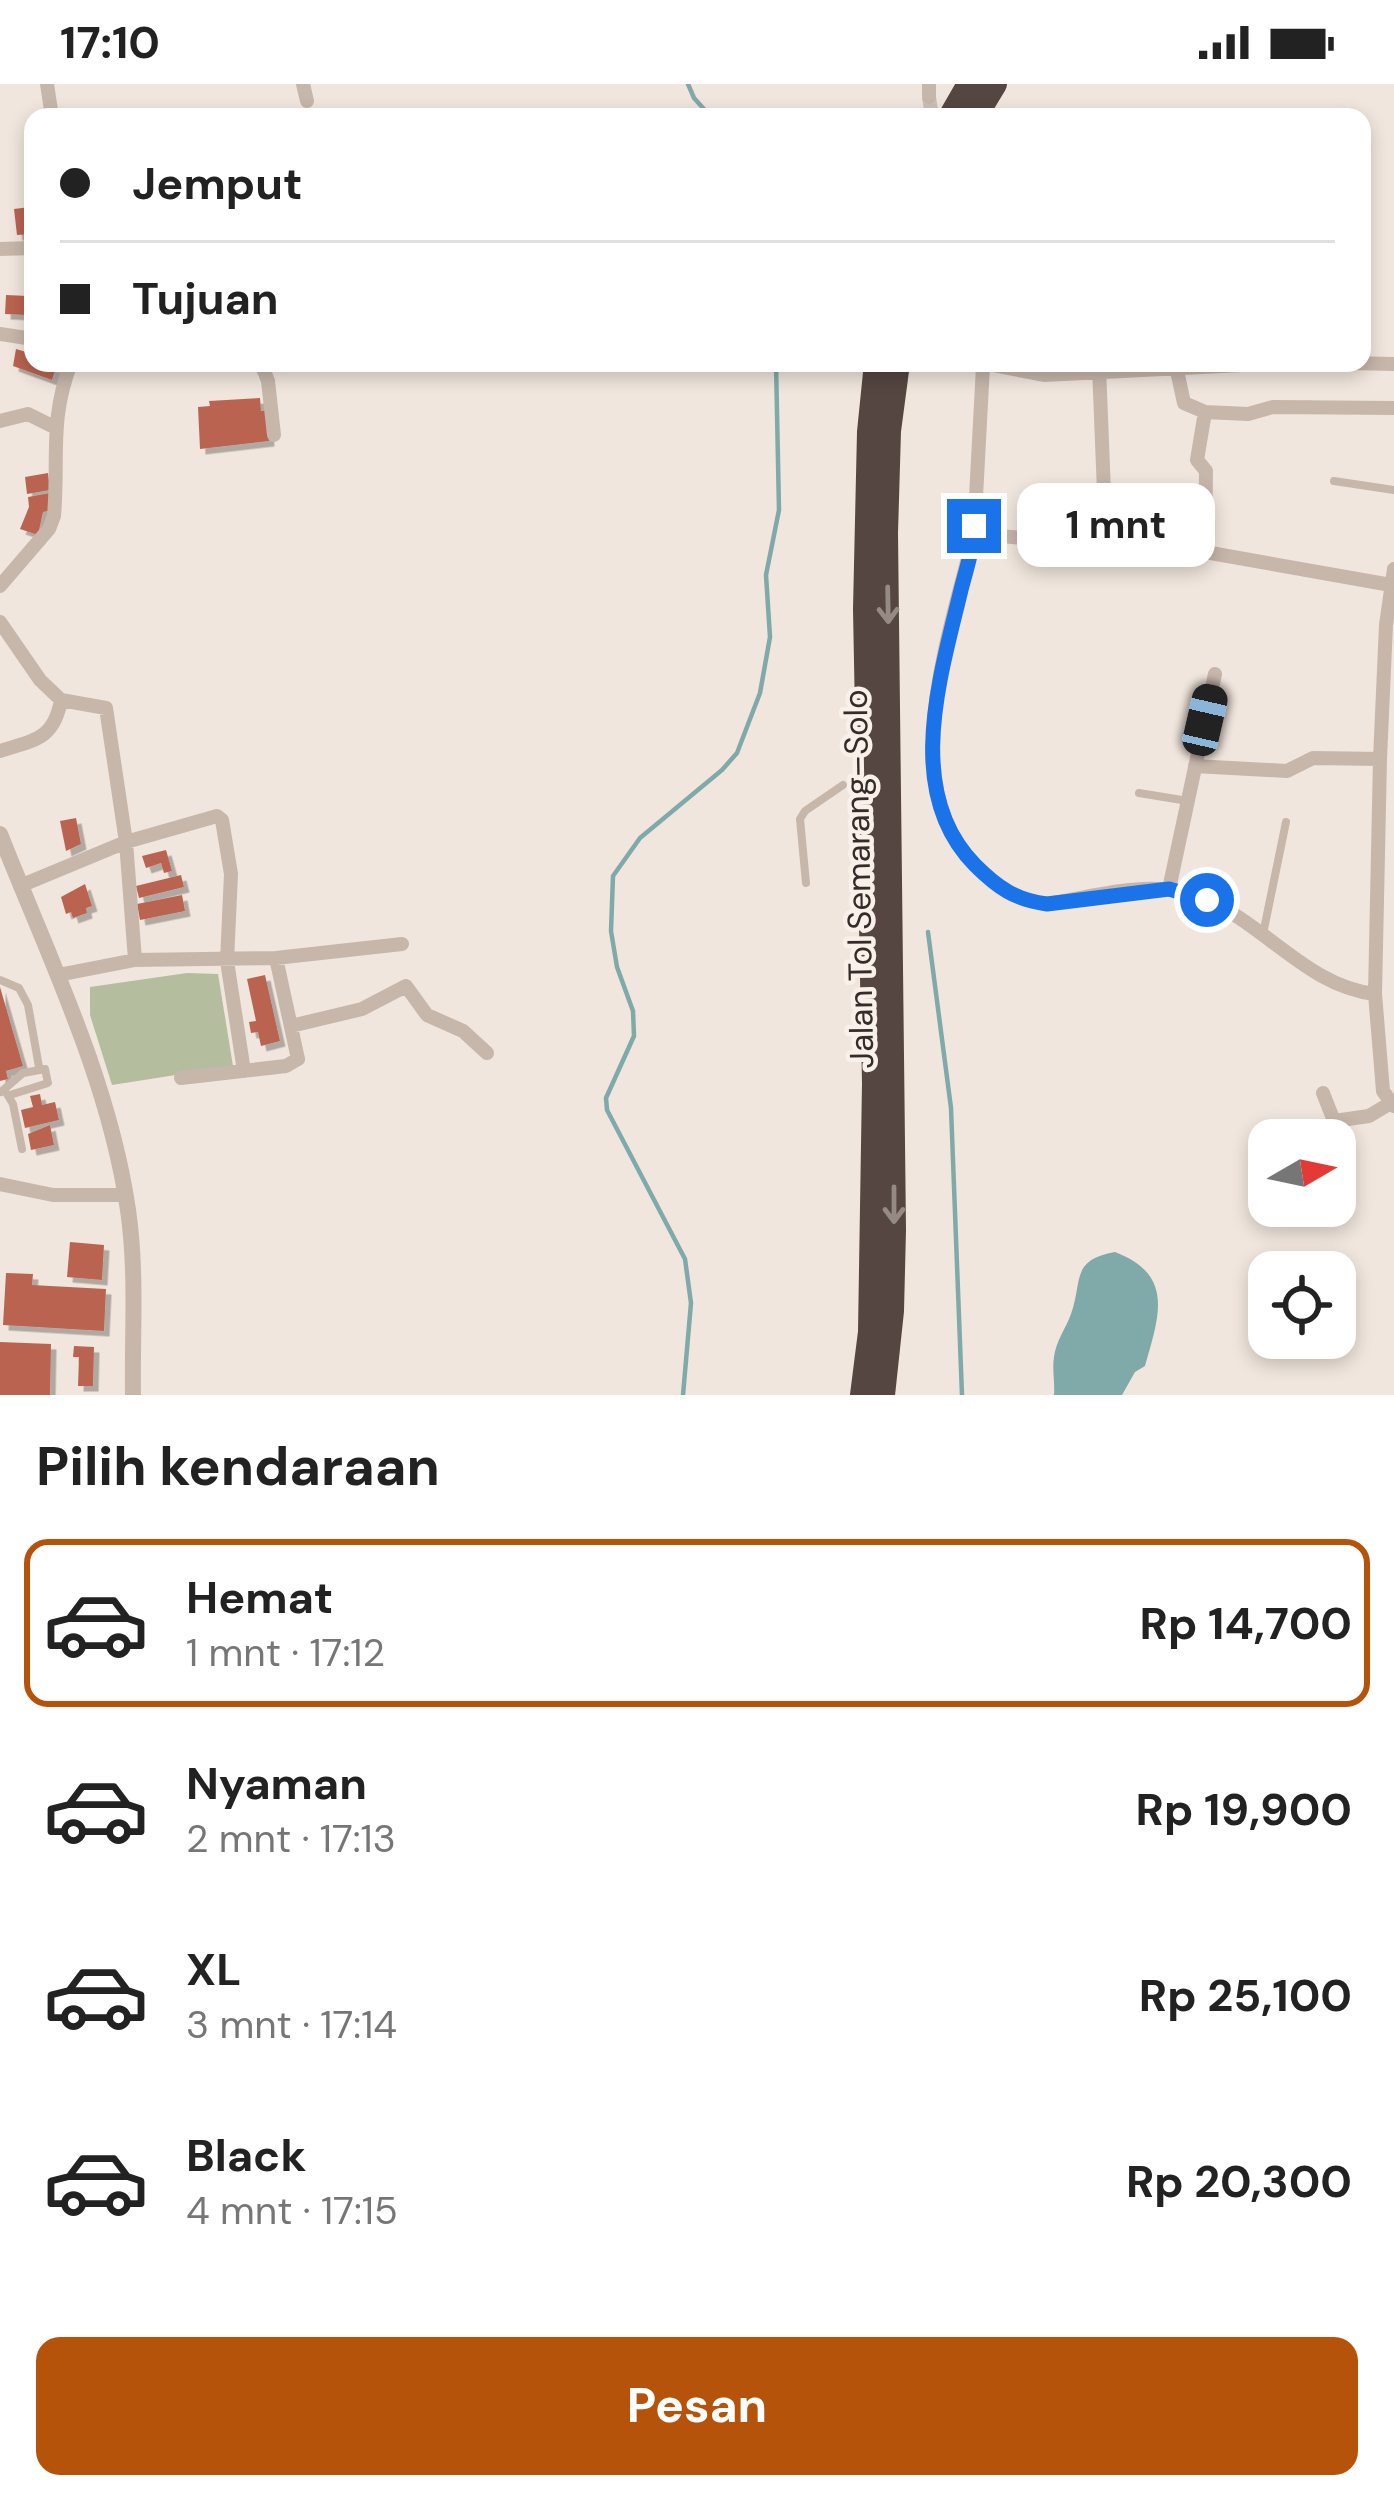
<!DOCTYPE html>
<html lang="id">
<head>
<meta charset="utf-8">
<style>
	body { margin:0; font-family:"DM Sans",sans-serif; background:#f6f6f6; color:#222; height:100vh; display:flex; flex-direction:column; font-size:45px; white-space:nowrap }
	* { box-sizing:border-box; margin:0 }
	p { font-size:39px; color:#767676 }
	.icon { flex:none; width:66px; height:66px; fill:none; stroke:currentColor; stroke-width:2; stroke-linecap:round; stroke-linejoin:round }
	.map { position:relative; height:1311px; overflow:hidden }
	.sheet { display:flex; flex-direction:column; background:#fff; flex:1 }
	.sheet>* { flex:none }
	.top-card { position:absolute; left:24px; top:24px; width:1347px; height:264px; border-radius:24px; box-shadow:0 6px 18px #0003; display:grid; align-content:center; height:264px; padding:0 36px; background:#fff }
	.needle { width:78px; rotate:81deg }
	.buttons { position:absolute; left:1248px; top:1035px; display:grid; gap:24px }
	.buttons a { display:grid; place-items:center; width:108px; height:108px; border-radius:24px; background:#fff; box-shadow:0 6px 18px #0003; font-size:60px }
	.end { position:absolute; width:54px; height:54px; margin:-27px; border:15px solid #1a73e8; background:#fff; box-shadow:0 0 0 6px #fff }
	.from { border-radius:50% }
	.bubble { position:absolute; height:84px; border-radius:24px; background:#fff; box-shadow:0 6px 18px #0003; font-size:39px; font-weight:700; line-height:84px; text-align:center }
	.car { position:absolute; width:36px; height:72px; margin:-36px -18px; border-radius:15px; box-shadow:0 0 9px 3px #0007; background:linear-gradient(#222 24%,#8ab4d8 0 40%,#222 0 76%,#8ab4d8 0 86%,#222 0) }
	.top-card b { display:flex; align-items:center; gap:42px; height:114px; font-size:45px }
	.top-card b+b { border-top:3px solid #e0e0e0 }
	.top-card i { width:30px; height:30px; background:#222 }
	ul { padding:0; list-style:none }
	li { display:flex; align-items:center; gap:36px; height:168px; margin:0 24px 18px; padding:0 12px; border:6px solid transparent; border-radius:24px }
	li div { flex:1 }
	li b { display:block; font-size:45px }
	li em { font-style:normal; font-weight:700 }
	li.active { border-color:#b45309 }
	li>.icon { width:108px; height:108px; stroke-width:1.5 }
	h2 { padding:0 36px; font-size:54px; line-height:144px }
	.primary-button { display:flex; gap:24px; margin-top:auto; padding:24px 36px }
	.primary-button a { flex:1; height:138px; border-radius:24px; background:#b45309; color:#fff; font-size:48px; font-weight:700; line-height:138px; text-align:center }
	.status { display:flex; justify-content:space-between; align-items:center; height:84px; padding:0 60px; background:#fff; direction:ltr }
	.status svg { height:33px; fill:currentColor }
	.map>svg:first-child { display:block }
	.green { fill:#b5bd9f }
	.water { fill:#7faaa9 }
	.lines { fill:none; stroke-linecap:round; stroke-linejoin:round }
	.stream { stroke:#7faaa9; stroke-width:4.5 }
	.building { fill:#ba6451; filter:url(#shadow) }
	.minor-tunnel { stroke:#cbc1b9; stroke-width:14; stroke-dasharray:14 7; stroke-linecap:butt }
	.service { stroke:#c7b6aa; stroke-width:8 }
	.minor { stroke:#c7b6aa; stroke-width:14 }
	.tertiary { stroke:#c7b6aa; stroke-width:16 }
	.motorway { stroke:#554641; stroke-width:24 }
	.oneway { stroke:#968a84 }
	.route { stroke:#1a73e8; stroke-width:15 }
	.labels { text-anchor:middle; stroke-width:9; stroke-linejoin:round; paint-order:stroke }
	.street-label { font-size:33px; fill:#352c29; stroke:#f8f0e9 }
</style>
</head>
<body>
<div class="status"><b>17:10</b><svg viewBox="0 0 49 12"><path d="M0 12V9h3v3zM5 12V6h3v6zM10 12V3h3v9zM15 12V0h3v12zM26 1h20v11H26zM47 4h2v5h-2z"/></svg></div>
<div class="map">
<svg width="1394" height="1311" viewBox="0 0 1394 1311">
	<defs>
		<filter id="shadow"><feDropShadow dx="5.5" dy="5.5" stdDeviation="0" flood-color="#0004"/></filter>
	</defs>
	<rect width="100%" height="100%" fill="#f0e6dd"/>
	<path class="green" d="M 187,889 L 218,890 L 233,982 L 112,1001 L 90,931 L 90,903 Z"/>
	<path class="water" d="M 1115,1168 C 1175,1191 1159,1232 1145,1282 L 1135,1288 L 1122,1311 L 1054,1311 C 1055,1299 1052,1285 1054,1273 C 1056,1257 1066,1244 1071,1230 C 1083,1197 1070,1176 1115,1168 Z"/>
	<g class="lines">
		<path class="stream" d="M 688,0 L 694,14 L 711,33
			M 928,848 L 951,1024 L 962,1311
			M 683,1311 L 691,1219 L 685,1175 L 607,1026 L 606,1014 L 634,952 L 633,927 L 617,883 L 611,847 L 613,792 L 640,754 L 722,686 L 737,669 L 760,609 L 770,553 L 766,491 L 779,426 L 776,279"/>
	</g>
	<path class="building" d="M 30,123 L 33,150 L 17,151 L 14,125 Z
		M 6,211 L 28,212 L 27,231 L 5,230 Z
		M 16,265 L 33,270 L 33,279 L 56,283 L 52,296 L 13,282 Z
		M 260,314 L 261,327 L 267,326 L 269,357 L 200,365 L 198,323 L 210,322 L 209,317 Z
		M 48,389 L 50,406 L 27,410 L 25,393 Z
		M 50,409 L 53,426 L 43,428 L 38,451 L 20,445 L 29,423 L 28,413 Z
		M 76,734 L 81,760 L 66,767 L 60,737 Z
		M 166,766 L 172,787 L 164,789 L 161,779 L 146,784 L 142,772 Z
		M 181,791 L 184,803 L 139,814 L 136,802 Z
		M 85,800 L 92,822 L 86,824 L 87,829 L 73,834 L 71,828 L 66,830 L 61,813 Z
		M 182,811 L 185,827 L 140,836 L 137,820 Z
		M 265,891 L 280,957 L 261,962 L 258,948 L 251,949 L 249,938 L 256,937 L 247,895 Z
		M 0,903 L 23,982 L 6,987 L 8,995 L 0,997 Z
		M 40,1010 L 42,1021 L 55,1018 L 59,1036 L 25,1044 L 21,1026 L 33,1023 L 30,1012 Z
		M 50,1041 L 54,1061 L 31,1066 L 28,1050 Z
		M 70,1158 L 104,1161 L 102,1196 L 67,1193 Z
		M 6,1189 L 33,1190 L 32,1201 L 106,1205 L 104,1247 L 3,1241 Z
		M 0,1258 L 51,1260 L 50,1311 L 0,1311 Z
		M 74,1262 L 94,1263 L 93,1302 L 78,1302 L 79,1273 L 73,1273 Z"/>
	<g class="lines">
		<path class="minor-tunnel" d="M 929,13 L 932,33"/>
		<path class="service" d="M 1334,397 L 1394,406
			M 1139,709 L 1188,717
			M 806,799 L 800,735 L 805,727 L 843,701
			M 1263,850 L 1286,738
			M 0,896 L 19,904 L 28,921 L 39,983
			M 1,1008 L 23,989 L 45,985 L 48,999 L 10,1011
			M 7,1010 L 13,1020 L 22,1065"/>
		<path class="minor" d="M 47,0 L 52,33
			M 303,0 L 307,17
			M 929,13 L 929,0
			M 0,165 L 33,164
			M 0,250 L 33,255
			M 181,279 L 229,279
			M 261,279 L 268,297 L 274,351
			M 982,279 L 1044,291 L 1280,279
			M 1348,279 L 1394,280
			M 983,282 L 974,450 L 1205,468 L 1391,501
			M 1176,282 L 1184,319 L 1205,328
			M 1099,283 L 1106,458
			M 0,337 L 28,330 L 54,343
			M 974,450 C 951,547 894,700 975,781 C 997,803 1015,816 1047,820 C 1090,813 1144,797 1187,809 C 1258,828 1300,901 1375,910
			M 1205,468 L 1206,387 L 1197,376 L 1205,328 L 1248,330 L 1273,323 L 1394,324
			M 1394,485 L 1386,541 L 1380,675 L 1375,910 L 1383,1007 L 1394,1022
			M 0,502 L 49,445 L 54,432 C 59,374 49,336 71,279
			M 0,538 L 40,596 L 61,616 L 106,624 L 126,758 L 135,876
			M 0,667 C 35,656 54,655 61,616
			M 1195,682 L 1287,687 L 1313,674 L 1380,675
			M 20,802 L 126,758 L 217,732 L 222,736 L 231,790 L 227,877 L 244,987
			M 1169,805 L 1215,590
			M 58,891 L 135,876 L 276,874 L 402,860
			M 291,942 L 362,925 L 406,902 L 427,931 L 463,947 L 487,969
			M 181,994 L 286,982 L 298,975 L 276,874
			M 1323,1009 L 1334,1037
			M 1335,1056 L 1334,1037 L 1369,1032 L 1389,1020
			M 1335,1058 L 1335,1086
			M 0,1100 L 53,1111 L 125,1111"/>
		<path class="tertiary" d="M 0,750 C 48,872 109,995 128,1126 C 137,1187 132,1250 133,1311"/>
		<path class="motorway" d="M 950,33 L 969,0
			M 975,33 L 995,0
			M 862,1311 L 870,1248 L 874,999 L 865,525 L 869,348 L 876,279
			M 883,1311 L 892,1227 L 894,1146 L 886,449 L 889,347 L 898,279"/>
	</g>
	<defs><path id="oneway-shaft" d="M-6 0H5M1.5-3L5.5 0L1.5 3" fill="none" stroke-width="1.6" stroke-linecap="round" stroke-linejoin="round" transform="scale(3)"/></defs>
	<g class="oneway">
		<use href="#oneway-shaft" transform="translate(888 521) rotate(89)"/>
		<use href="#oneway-shaft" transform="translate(894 1121) rotate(90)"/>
	</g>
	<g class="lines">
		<path class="route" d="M 974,442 C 974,463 966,486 961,506 C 940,594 903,708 975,781 C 997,803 1015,816 1047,820 L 1169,805 L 1207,816"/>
	</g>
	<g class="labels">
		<g class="street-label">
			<text transform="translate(858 795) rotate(-91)" y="12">Jalan Tol Semarang–Solo</text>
		</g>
	</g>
</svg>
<div class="buttons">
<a><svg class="needle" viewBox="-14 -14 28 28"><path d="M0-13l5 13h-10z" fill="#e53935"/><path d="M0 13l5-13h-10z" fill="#767676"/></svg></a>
<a><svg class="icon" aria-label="locate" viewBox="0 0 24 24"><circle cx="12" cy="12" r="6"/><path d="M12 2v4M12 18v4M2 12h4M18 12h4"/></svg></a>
</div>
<i class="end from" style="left:1207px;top:816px"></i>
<i class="end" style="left:974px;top:442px"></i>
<div class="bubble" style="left:1017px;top:399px;width:198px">1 mnt</div>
<i class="car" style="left:1205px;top:636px;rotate:13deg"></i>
<div class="top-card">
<b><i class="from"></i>Jemput</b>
<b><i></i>Tujuan</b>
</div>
</div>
<section class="sheet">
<h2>Pilih kendaraan</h2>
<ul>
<li class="active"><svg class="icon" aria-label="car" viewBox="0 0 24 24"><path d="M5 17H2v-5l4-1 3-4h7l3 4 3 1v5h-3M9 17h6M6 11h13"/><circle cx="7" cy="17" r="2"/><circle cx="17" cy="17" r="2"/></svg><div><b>Hemat</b><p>1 mnt · 17:12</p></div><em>Rp 14,700</em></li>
<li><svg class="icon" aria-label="car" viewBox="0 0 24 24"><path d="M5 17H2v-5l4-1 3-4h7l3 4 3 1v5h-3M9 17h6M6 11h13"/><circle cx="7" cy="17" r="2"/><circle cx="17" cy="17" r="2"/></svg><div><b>Nyaman</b><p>2 mnt · 17:13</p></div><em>Rp 19,900</em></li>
<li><svg class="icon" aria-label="car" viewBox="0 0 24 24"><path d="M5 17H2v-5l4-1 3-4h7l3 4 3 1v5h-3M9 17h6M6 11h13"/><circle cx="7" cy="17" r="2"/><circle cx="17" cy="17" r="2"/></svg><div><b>XL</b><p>3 mnt · 17:14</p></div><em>Rp 25,100</em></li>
<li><svg class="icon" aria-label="car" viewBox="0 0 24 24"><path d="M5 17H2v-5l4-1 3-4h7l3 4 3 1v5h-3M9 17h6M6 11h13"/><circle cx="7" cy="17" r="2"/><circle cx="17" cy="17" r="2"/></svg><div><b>Black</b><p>4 mnt · 17:15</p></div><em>Rp 20,300</em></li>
</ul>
<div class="primary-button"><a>Pesan</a></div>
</section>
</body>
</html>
